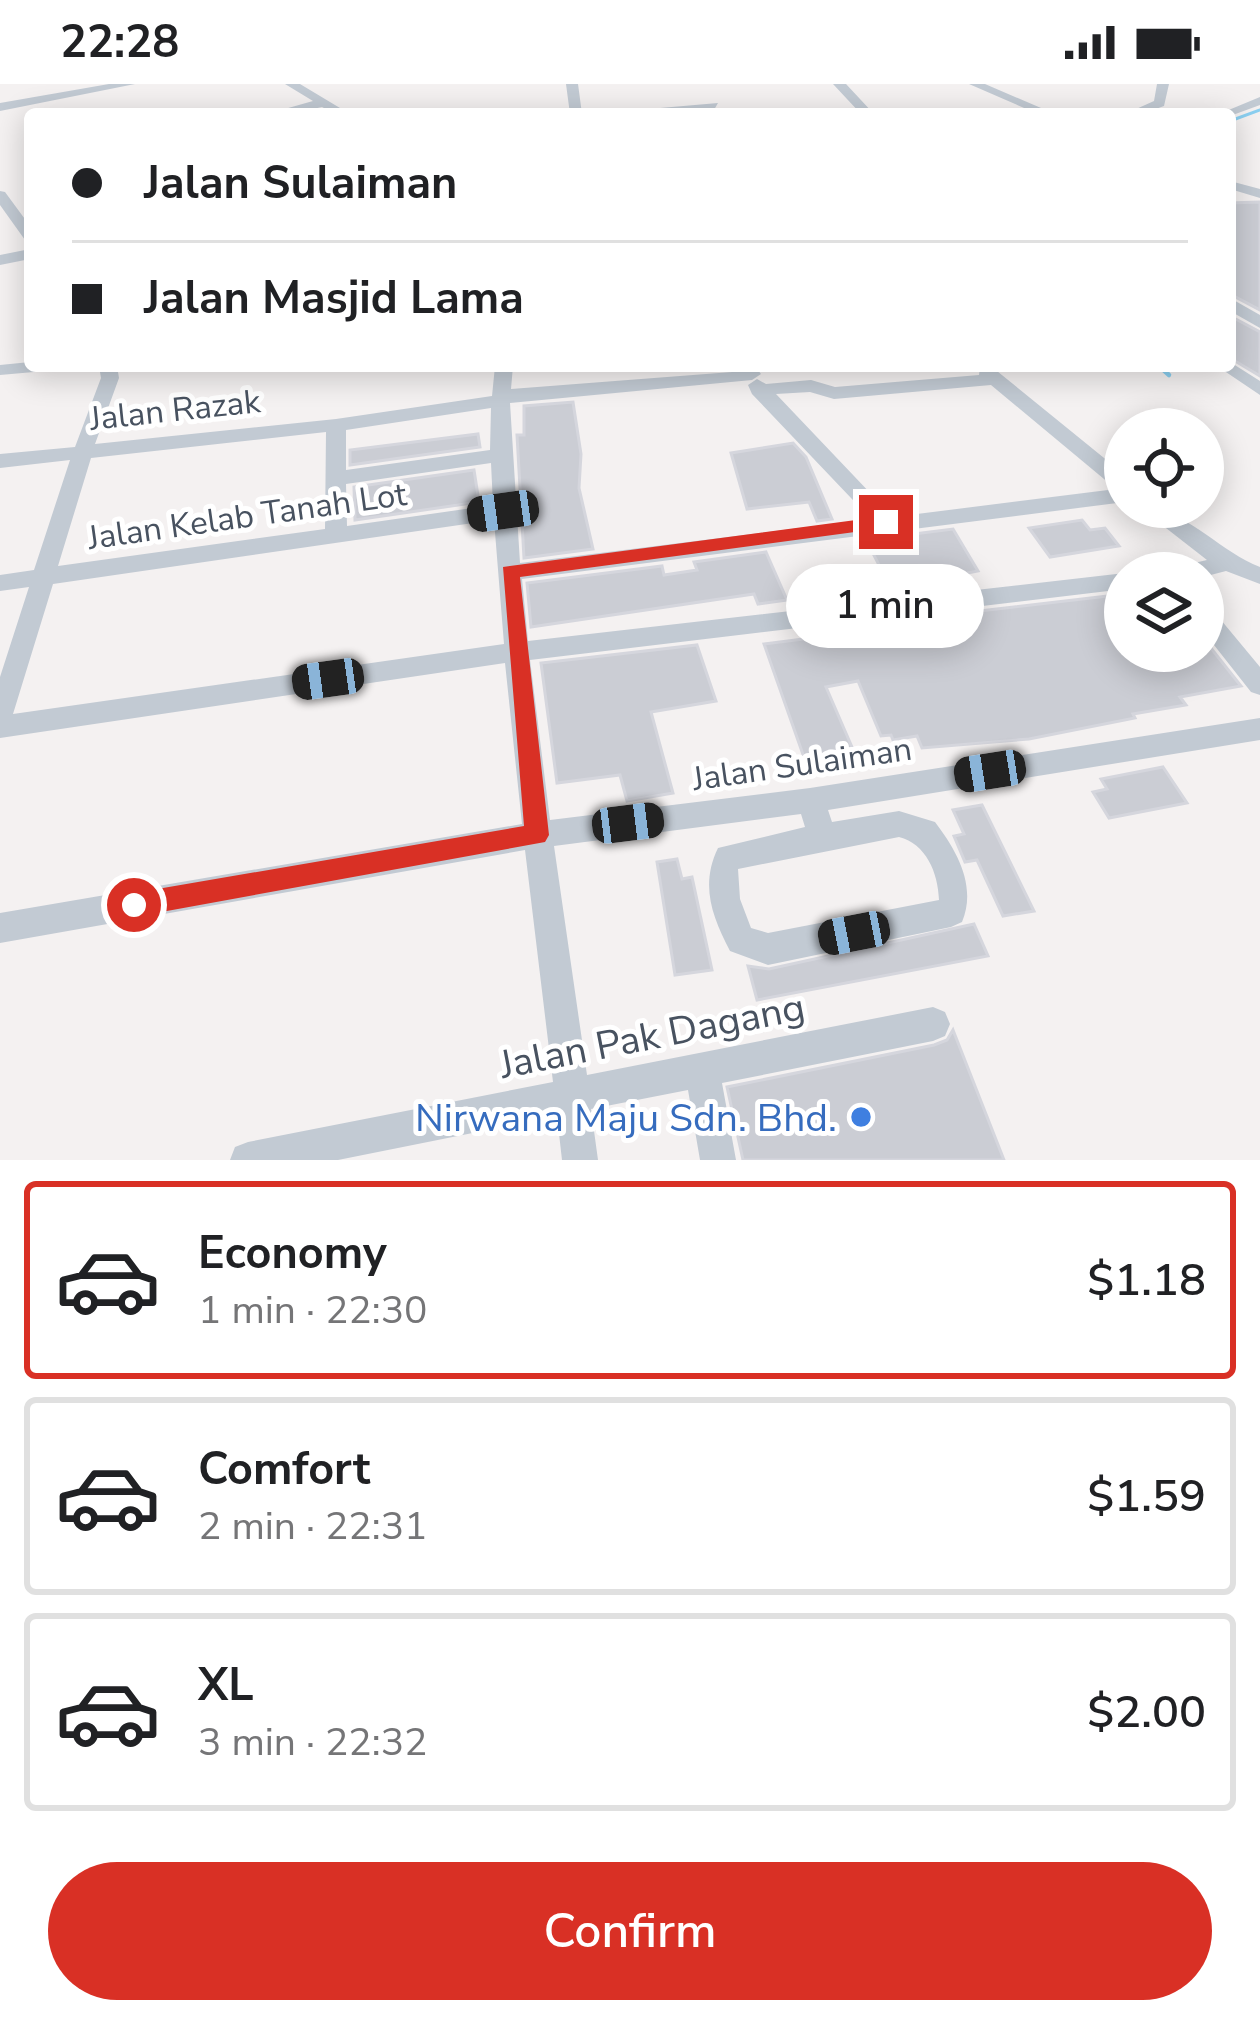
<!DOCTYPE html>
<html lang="en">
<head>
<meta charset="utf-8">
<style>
	body { margin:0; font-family:"Nunito Sans",sans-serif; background:#f6f6f6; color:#202124; height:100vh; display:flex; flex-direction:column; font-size:45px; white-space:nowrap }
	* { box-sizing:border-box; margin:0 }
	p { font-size:39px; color:#757577 }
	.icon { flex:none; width:66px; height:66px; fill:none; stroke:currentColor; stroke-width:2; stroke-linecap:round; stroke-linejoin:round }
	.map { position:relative; height:1076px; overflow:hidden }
	.sheet { display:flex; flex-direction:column; background:#fff; flex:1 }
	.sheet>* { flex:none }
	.guide { position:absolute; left:24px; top:24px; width:1212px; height:264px; border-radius:12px; box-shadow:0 6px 30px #0003; display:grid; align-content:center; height:264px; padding:0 48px; background:#fff }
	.controls { position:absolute; left:1104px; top:324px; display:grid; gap:24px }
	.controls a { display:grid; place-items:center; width:120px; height:120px; border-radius:50%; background:#fff; box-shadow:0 6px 30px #0003; font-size:60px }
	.end { position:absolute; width:54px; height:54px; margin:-27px; border:15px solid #d93025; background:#fff; box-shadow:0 0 0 6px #fff }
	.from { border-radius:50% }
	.bubble { position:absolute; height:84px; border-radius:42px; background:#fff; box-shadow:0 6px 30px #0003; font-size:39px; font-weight:600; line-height:84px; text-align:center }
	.car { position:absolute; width:36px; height:72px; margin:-36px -18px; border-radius:15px; box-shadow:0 0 9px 3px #0007; background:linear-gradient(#222 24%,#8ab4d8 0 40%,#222 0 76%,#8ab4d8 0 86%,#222 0) }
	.guide b { display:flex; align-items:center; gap:42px; height:114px; font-size:45px }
	.guide b+b { border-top:3px solid #e0e0e0 }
	.guide i { width:30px; height:30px; background:#202124 }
	ul { padding:21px 0 0; list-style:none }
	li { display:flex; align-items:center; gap:36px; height:198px; margin:0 24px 18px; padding:0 24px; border:6px solid #e0e0e0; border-radius:12px }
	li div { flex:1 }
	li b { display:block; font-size:45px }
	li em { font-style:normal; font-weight:600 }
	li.selected { border-color:#d93025 }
	li>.icon { width:108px; height:108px; stroke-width:1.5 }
	.cta { display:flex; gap:24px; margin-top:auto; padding:24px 48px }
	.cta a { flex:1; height:138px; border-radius:72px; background:#d93025; color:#fff; font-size:48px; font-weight:600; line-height:138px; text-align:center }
	.status { display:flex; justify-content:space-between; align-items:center; height:84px; padding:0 60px; background:#fff; direction:ltr }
	.status svg { height:33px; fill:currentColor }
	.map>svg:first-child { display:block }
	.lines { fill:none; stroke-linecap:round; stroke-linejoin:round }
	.stream-far1 { stroke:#8bcff0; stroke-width:3 }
	.stream { stroke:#8bcff0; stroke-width:4.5 }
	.building { fill:#cbcdd4; stroke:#d5d6dd; stroke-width:3 }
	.minor { fill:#c2cad3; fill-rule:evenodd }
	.route { fill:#d93025 }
	.shop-dot { fill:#3f7fe0; stroke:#fff; stroke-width:4.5 }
	.labels { text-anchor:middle; stroke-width:10; stroke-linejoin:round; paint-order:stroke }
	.street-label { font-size:33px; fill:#485260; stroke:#fff }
	.near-street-label { font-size:39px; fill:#485260; stroke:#fff }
	.near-shop-label { font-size:39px; fill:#366cbe; stroke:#fff; text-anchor:end }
</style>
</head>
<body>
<div class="status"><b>22:28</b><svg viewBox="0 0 49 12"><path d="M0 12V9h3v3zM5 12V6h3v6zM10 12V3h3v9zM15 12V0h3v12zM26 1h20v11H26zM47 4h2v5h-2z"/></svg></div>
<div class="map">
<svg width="1260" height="1076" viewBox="0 0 1260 1076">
	<rect width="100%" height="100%" fill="#f4f1f1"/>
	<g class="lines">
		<path class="stream-far1" d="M 1230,37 L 1260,26"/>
		<path class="stream" d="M 1159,282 L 1169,291"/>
	</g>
	<path class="building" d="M 1260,118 L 1260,226 L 1230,210 L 1230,119 Z
		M 1230,232 L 1260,248 L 1260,292 L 1230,274 Z
		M 573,318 L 581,370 L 579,404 L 593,465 L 524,474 L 517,351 L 524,351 L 524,322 Z
		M 478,350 L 480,363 L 350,381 L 350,366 Z
		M 793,359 L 806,373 L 832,435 L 817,437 L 809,418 L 747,425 L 731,369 Z
		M 474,386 L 479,418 L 355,436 L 354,403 Z
		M 1082,436 L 1090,446 L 1105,444 L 1119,462 L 1050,473 L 1029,444 Z
		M 953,445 L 978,487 L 891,504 L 866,456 Z
		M 766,468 L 787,516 L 758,520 L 754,510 L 531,543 L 527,499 L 662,482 L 664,491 L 697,486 L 694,478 Z
		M 1125,510 L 1125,567 L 1203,567 L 1203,554 L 1241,602 L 1180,613 L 1186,621 L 1133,630 L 1135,634 L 1029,655 L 922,664 L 917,652 L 893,656 L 891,651 L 881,652 L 858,597 L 826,603 L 855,670 L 806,679 L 764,560 L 819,553 L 816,546 Z
		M 697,561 L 716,617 L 651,628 L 673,709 L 627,717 L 620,691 L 557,699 L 541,579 Z
		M 1163,683 L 1187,719 L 1109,734 L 1093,708 L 1107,705 L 1101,695 Z
		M 982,721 L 1034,827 L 1003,832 L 977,776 L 965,778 L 954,752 L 964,750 L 953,726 Z
		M 677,775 L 682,795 L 692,793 L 712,886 L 675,891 L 657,778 Z
		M 974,840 L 988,872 L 757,916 L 748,882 L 769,885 Z
		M 953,946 L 1004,1076 L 743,1076 L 727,1003 L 934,961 L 947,956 Z"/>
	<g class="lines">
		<path class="minor" d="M 109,0 L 135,0 L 0,27 L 0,19 Z
			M 285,0 L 300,0 L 350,30 L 335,30 L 322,23 L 290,30 L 267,30 L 313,17 Z
			M 566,0 L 578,0 L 582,30 L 570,30 Z
			M 833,0 L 846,0 L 874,30 L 861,30 Z
			M 969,0 L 985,0 L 1055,30 L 1038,30 Z
			M 1157,0 L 1169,0 L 1164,22 L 1142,30 L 1125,30 L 1154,17 Z
			M 1260,13 L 1260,21 L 1230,32 L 1219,30 Z
			M 718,19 L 714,26 L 631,30 L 637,26 Z
			M 443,26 L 453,27 L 455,30 L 437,30 Z
			M 1230,97 L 1260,105 L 1260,114 L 1230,105 Z
			M 0,107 L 5,108 L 30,142 L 30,158 L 25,156 L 0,121 Z
			M 30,165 L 30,175 L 0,181 L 0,171 Z
			M 1230,214 L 1260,231 L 1260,244 L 1230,227 Z
			M 30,278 L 30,282 L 54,282 L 45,287 L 0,291 L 0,281 Z
			M 1230,278 L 1260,297 L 1260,311 L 1217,282 L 1230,282 Z
			M 99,282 L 117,282 L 119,294 L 95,360 L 336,335 L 492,312 L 495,282 L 513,282 L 511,305 L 758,286 L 761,290 L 752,296 L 510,319 L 520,479 L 871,435 L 752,310 L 748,301 L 757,295 L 766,300 L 811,296 L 835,303 L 979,291 L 980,283 L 992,283 L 1125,391 L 1125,418 L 522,495 L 528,557 L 1125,489 L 1126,489 L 1125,505 L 530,576 L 550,736 L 810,704 L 1260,634 L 1260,656 L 828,726 L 832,738 L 899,727 L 935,738 C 957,767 977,802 962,838 L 951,843 L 768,881 L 730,867 C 712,832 700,801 718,764 L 805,743 L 801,730 L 554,762 L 587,991 L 933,923 L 945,928 L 950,940 L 945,952 L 933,957 L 722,999 L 736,1076 L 700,1076 L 688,1006 L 591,1025 L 598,1076 L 562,1076 L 557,1032 L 338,1076 L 230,1076 L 235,1063 L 248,1058 L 553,998 L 525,766 L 0,859 L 0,829 L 522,740 L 505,579 L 0,654 L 0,593 L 29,503 L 0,507 L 0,491 L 34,486 L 70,376 L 0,384 L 0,370 L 75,363 L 101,294 ZM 991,301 L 1116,405 L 893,433 L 776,310 L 810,308 L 834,315 ZM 491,324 L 490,366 L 346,386 L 346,346 ZM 326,348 L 325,445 L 58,482 L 91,374 ZM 491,379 L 493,421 L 347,442 L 346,400 ZM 494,436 L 504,560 L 13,630 L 53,500 ZM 899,753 C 926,760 938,788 939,816 L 768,849 L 751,844 L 740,815 L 738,785 Z
			M 1139,423 C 1185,423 1218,467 1260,483 L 1260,500 L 1226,487 L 1203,493 L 1203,489 L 1174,489 L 1177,483 L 1207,476 Z
			M 1203,521 L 1211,524 L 1260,583 L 1260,611 L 1251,608 L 1203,547 Z"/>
	</g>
	<path class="route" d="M 886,432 L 892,434 L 892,443 L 520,493 L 549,751 L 545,758 L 134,833 L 126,829 L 122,821 L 134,809 L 524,742 L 503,483 Z"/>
	<circle class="shop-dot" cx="861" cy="1033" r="12"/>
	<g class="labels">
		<g class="street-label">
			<text transform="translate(175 325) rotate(-6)" y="12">Jalan Razak</text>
			<text transform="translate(247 431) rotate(-8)" y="12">Jalan Kelab Tanah Lot</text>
			<text transform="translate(802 679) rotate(-8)" y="12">Jalan Sulaiman</text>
		</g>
		<g class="near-street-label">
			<text transform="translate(652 951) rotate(-11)" y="14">Jalan Pak Dagang</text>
		</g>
		<g class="near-shop-label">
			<text x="837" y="1047">Nirwana Maju Sdn. Bhd.</text>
		</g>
	</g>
</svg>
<div class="controls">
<a><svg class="icon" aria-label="locate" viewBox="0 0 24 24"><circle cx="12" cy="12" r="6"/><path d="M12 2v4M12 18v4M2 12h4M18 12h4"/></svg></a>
<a><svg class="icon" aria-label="layers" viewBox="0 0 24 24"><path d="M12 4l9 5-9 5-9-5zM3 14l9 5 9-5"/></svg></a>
</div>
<i class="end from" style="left:134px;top:821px"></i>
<i class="end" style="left:886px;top:438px"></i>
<div class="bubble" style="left:786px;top:480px;width:198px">1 min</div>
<i class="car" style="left:503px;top:427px;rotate:262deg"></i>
<i class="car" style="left:328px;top:595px;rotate:262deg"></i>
<i class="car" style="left:990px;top:687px;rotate:261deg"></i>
<i class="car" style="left:628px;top:739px;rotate:83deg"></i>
<i class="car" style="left:854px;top:849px;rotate:259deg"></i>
<div class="guide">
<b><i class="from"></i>Jalan Sulaiman</b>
<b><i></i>Jalan Masjid Lama</b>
</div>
</div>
<section class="sheet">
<ul>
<li class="selected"><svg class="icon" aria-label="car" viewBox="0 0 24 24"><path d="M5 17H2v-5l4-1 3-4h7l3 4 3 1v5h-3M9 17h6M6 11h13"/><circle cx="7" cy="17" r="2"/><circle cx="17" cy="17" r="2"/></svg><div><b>Economy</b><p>1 min · 22:30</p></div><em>$1.18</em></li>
<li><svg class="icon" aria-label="car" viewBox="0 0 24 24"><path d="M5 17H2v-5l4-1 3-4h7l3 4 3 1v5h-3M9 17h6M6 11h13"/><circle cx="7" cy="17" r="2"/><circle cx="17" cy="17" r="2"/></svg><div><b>Comfort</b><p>2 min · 22:31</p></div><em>$1.59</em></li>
<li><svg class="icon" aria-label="car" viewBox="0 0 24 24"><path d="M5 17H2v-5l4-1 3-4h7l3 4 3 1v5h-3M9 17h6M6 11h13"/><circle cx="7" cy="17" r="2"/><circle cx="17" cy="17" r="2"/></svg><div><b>XL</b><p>3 min · 22:32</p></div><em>$2.00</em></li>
</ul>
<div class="cta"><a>Confirm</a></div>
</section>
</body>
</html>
